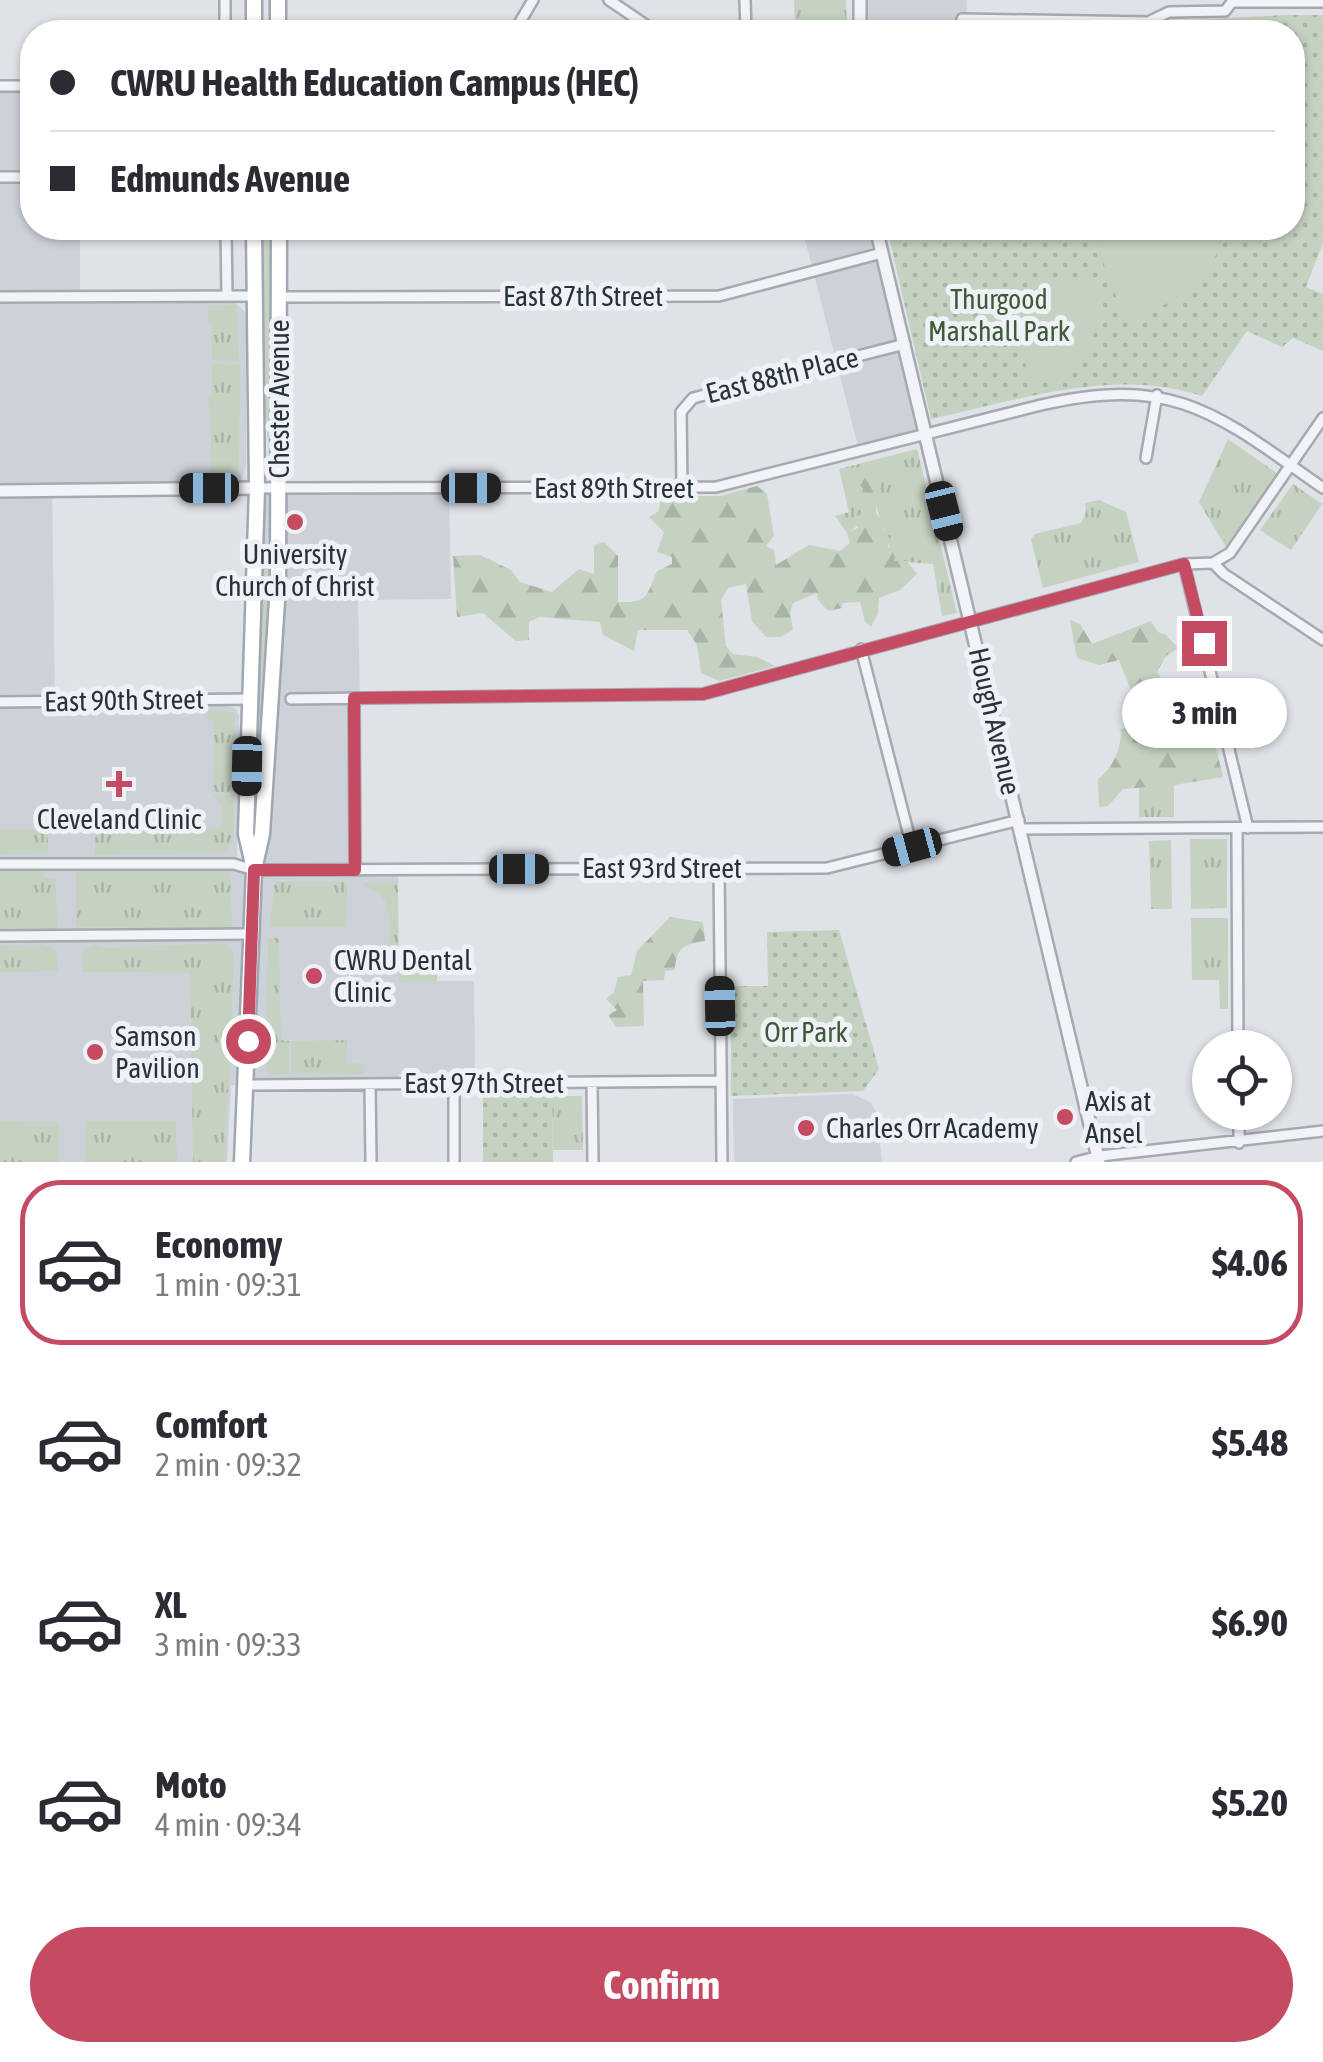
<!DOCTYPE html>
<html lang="en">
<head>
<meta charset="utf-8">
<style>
	body { margin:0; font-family:"Asap Condensed",sans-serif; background:#f7f7f7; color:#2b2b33; height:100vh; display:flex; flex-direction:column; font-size:38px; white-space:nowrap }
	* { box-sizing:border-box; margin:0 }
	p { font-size:32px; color:#7c7c81 }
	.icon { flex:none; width:55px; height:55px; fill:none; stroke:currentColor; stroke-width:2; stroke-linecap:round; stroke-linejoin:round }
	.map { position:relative; height:1162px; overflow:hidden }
	.panel { display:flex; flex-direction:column; background:#fff; flex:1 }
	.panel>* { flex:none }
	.banner { position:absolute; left:20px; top:20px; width:1285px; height:220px; border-radius:40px; box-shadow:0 2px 8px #0004; display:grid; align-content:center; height:220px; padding:0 30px; background:#fff }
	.tools { position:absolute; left:1192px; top:1030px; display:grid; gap:20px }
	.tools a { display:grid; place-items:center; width:100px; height:100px; border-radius:50%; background:#fff; box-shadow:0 2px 8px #0004; font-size:50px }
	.end { position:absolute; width:45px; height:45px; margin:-22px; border:12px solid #c54b63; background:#fff; box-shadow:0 0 0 5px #fff }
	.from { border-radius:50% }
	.bubble { position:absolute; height:70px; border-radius:35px; background:#fff; box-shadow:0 2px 8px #0004; font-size:32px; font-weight:700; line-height:70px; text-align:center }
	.car { position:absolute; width:30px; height:60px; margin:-30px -15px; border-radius:12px; box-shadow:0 0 8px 2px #0007; background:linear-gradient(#222 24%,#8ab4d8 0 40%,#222 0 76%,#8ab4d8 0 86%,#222 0) }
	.banner b { display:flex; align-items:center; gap:35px; height:95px; font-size:38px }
	.banner b+b { border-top:2px solid #e1e1e2 }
	.banner i { width:25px; height:25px; background:#2b2b33 }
	ul { padding:18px 0 0; list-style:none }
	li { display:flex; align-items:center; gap:30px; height:165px; margin:0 20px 15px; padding:0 10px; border:5px solid transparent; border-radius:40px }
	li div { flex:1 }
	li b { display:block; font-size:38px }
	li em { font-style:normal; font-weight:700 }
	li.on { border-color:#c54b63 }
	li>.icon { width:90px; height:90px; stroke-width:1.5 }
	.primary-button { display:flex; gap:20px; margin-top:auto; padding:20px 30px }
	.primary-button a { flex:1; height:115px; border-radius:60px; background:#c54b63; color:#fff; font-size:40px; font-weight:700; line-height:115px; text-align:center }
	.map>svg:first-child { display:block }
	.built { fill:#cdd2d9 }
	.grass { fill:url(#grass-tufts) }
	.forest { fill:url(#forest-firs) }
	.park { fill:url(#park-dots) }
	.pitch { fill:#c5d1c1 }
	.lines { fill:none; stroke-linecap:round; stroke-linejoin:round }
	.minor-casing { stroke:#a5aab1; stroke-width:14 }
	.tertiary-casing { stroke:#a5aab1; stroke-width:16 }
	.primary-casing { stroke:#9fa7b2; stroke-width:19 }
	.minor { stroke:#f1f3f6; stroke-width:9 }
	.tertiary { stroke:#f1f3f6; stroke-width:11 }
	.primary { stroke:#fff; stroke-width:14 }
	.route { stroke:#c54b63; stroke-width:12 }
	.poi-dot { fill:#c54b63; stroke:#eef1f5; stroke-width:4 }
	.labels { text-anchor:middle; stroke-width:10; stroke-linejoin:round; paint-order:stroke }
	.street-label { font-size:28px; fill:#29313d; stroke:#eef1f5 }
	.park-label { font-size:28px; fill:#3f5837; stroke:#eef1f5 }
	.poi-label { font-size:28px; fill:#29313d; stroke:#eef1f5; text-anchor:start }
</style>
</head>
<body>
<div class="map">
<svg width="1323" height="1162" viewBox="0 0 1323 1162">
	<defs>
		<pattern id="grass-tufts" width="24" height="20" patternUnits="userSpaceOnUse" patternTransform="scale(2.5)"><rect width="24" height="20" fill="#c5d1c1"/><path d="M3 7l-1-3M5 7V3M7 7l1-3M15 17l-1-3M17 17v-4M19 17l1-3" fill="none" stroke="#a9b4a7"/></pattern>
		<pattern id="forest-firs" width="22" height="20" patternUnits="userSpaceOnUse" patternTransform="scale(2.5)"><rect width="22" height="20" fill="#c5d1c1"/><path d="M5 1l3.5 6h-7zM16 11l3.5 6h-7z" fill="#a9b4a7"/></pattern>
		<pattern id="park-dots" width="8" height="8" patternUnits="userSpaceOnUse" patternTransform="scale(2.5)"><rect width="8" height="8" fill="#c5d1c1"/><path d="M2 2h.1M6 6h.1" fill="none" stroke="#a9b4a7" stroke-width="1.8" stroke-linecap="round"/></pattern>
	</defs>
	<rect width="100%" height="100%" fill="#dfe3e7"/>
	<path class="built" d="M 860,0 L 967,0 L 966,32 L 860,32 Z
		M 0,86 L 28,86 L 32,228 L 80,230 L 80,297 L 0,297 Z
		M 802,228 L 876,228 L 925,433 L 859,450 Z
		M 236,303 L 246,313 L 246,468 L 240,482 L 52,485 L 55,707 L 229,706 L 236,709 L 239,716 L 237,864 L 253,870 L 247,846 L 257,488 L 449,488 L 451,599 L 358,600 L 360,698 L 354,698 L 355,869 L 398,870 L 399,981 L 474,981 L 475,1073 L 399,1074 L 399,1077 L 370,1084 L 231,1085 L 227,1162 L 0,1162 L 0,304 Z
		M 853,1094 L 871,1103 L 877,1114 L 882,1162 L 734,1162 L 733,1099 Z"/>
	<path class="grass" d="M 794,0 L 846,0 L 847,32 L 795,32 Z
		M 263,228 L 271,228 L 269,447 L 263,403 Z
		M 237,305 L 239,361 L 212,360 L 212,324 L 208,323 L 208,306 Z
		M 212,364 L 240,364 L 239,475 L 211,475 L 211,418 L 207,396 L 212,396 Z
		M 1228,439 L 1278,474 L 1226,547 L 1199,502 Z
		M 917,449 L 957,613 L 942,616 L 933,564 L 894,561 L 876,506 L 863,489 C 863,509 867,523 847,533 L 835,516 L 849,512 L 839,469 Z
		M 1293,484 L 1322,504 L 1291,550 L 1260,530 Z
		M 1099,500 L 1126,512 L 1139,562 L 1043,588 L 1031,539 L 1035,534 L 1081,523 L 1086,512 L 1085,503 Z
		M 263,528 L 270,576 L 254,785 Z
		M 207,710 L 235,712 L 234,792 L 213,792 L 214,728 L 212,720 L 207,720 Z
		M 1174,785 L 1174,817 L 1139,817 L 1139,786 Z
		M 213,795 L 234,795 L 233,841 L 226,853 L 95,855 L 95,838 L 104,829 L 205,826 L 220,828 C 225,817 223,805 213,795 Z
		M 0,829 L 48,829 L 48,853 L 0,855 Z
		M 1190,839 L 1227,839 L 1227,908 L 1191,909 Z
		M 1171,840 L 1172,909 L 1151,909 L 1149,841 Z
		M 223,869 L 230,870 L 232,926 L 229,928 L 76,927 L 76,870 Z
		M 0,870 L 44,870 L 44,878 L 56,879 L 57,929 L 0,929 Z
		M 277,882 L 347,882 L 347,927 L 270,927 L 274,885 Z
		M 398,882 L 398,950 L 420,950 L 426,962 L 437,962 L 437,981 L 399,982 L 399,967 L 388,968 C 387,941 400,893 365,887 L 364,883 Z
		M 1191,918 L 1228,918 L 1228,1009 L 1220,1009 L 1219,980 L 1192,980 Z
		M 268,938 L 279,938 L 281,1040 L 289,1041 L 289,1074 L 271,1074 L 266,1069 Z
		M 223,943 L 232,949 L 234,959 L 225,1162 L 193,1162 L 190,973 L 83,972 L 83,952 L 93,944 L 105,948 Z
		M 41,944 L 56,949 L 58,971 L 0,972 L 0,945 L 37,947 Z
		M 347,1040 L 347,1064 L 361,1063 L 365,1068 L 362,1074 L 291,1074 L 291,1041 Z
		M 552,1096 L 582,1096 L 583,1150 L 553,1150 Z
		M 0,1121 L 59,1122 L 59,1162 L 0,1162 Z
		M 85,1121 L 176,1121 L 177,1162 L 85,1162 Z"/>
	<path class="forest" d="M 859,472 L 870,473 L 870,480 L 881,486 L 882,502 L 876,506 L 876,513 L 884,523 L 883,530 L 890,539 L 888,547 L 896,551 L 894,561 L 907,561 L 917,574 L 900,590 L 879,598 L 878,613 L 871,627 L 865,622 L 860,602 L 842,603 L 842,608 L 828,611 L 818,600 L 817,593 L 793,603 L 790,613 L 793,630 L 781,637 L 766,637 L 752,621 L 746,584 L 728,588 L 721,600 L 726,646 L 733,654 L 757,657 L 775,666 L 719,681 L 701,673 L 697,645 L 687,630 L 638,630 L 634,651 L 603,635 L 600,622 L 539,617 L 529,622 L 529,640 L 516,641 L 483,613 L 457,617 L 453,556 L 480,555 L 511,570 L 520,582 L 552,592 L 579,569 L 594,574 L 594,545 L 604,542 L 618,556 L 618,602 C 648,603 646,597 657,571 L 672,564 L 672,557 L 657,552 L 664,532 L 649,517 L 659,511 L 661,496 L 720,496 L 757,486 L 767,494 L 774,536 L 766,546 L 774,550 L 776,565 L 809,545 L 840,551 L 850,543 L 847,533 L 858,528 L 853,517 L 863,514 L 859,508 L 863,489 L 854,476 Z
		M 1070,620 L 1080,624 L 1092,644 L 1151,621 L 1158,632 L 1166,635 L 1178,648 L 1165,657 L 1157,672 L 1165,685 L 1181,684 C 1181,705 1163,716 1158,736 L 1183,747 L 1197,736 L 1213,735 L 1223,777 L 1174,785 L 1123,789 L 1108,806 L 1099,807 L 1098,779 C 1114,767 1121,749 1121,729 L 1139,724 L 1132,702 L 1135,700 L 1119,660 L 1099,665 L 1077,658 Z
		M 670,917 L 703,922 L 705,941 C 684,944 676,948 675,970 L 665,971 L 664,980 L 643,981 L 644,1026 L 616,1027 L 608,1015 L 617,1010 L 606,999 L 614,992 L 618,977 L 631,975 L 637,951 Z"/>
	<path class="park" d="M 1284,15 L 1323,15 L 1323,243 L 1306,287 L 1323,294 L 1323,351 L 1293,338 L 1282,347 L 1247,331 L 1202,396 C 1115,367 1019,400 931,419 L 887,228 L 1292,228 L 1292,32 L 1176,32 L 1176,21 Z
		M 839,930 L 879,1069 L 863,1091 L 731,1096 L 731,986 L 768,986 L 767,932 Z
		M 552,1096 L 553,1162 L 483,1162 L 483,1096 Z"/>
	<path class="pitch" d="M 1094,228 L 1228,228 C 1211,280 1175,303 1126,323 L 1101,257 Z
		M 1092,278 C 1107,309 1095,350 1068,371 C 1058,379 1043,381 1031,384 L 1006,294 Z"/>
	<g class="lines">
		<defs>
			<path id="minor" d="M 225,0 L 225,32
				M 609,0 L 656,32
				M 745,0 L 746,32
				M 962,19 L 1148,22 L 1169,12 L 1225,11 L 1232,2 L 1323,2
				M 514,32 L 533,0
				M 0,86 L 32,86
				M 0,177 L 32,177
				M 226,228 L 227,296
				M 0,297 L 254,296
				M 279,297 L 719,296 L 882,253
				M 1146,458 L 1157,395
				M 257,488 L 716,487 L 1041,405 C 1175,374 1217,414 1323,488
				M 682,488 L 681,412 L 693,398 L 905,344
				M 1213,563 L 1224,574 L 1323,640
				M 1184,564 L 1248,828
				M 861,649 L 912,847
				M 354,698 L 355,870
				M 291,699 L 703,694 L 1184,564 L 1213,563 L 1230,553 L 1323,418
				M 0,702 L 249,699
				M 1237,828 L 1238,1048
				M 1022,829 L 1323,827
				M 0,864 L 234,864 L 254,870 L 827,868 L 1019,820
				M 719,868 L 722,1162
				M 0,936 L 252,934
				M 592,1083 L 593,1162
				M 370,1084 L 371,1162
				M 454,1084 L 454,1162
				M 247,1085 L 721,1081
				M 1239,1112 L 1239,1143
				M 1076,1162 L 1100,1156 L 1323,1131"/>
			<path id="tertiary" d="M 860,0 L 860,32
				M 876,228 L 1099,1162
				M 0,491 L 257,488"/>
			<path id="primary" d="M 254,0 L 254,32
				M 278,0 L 278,32
				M 254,869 L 246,834 L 257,488 L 254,228
				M 242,1162 L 254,870 L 262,834 L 278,585 L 279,228"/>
		</defs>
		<use href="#minor" class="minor-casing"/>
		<use href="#tertiary" class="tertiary-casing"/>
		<use href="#primary" class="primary-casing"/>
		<use href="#minor" class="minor"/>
		<use href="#tertiary" class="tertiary"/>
		<use href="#primary" class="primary"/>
	</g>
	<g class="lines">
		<path class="route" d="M 248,1041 L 254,870 L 355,870 L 354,698 L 703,694 L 1184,564 L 1204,643"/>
	</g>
	<g class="poi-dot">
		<circle cx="295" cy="522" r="10"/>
		<path d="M114 769h10v10h10v10h-10v10h-10v-10h-10v-10h10z"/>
		<circle cx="314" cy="976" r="10"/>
		<circle cx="95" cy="1052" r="10"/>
		<circle cx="1065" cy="1117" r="10"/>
		<circle cx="806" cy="1128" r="10"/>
	</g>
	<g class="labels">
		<g class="street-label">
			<text x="583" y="306">East 87th Street</text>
			<text transform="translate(782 375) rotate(-14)" y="10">East 88th Place</text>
			<text transform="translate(279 399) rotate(-90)" y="10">Chester Avenue</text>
			<text x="614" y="498">East 89th Street</text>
			<text transform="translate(124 700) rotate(-1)" y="10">East 90th Street</text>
			<text transform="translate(995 721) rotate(77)" y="10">Hough Avenue</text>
			<text x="662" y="878">East 93rd Street</text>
			<text x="484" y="1093">East 97th Street</text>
		</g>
		<g class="park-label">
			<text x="999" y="309">Thurgood<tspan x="999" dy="32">Marshall Park</tspan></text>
			<text x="806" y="1042">Orr Park</text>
		</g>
		<g class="poi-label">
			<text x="295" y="564" text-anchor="middle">University<tspan x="295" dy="32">Church of Christ</tspan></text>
			<text x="119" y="829" text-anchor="middle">Cleveland Clinic</text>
			<text x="334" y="970">CWRU Dental<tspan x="334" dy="32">Clinic</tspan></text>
			<text x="115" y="1046">Samson<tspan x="115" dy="32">Pavilion</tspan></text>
			<text x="1085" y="1111">Axis at<tspan x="1085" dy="32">Ansel</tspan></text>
			<text x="826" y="1138">Charles Orr Academy</text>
		</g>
	</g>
</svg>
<div class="tools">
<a><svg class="icon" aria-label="locate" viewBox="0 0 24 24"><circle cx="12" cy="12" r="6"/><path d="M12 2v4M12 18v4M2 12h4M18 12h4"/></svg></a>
</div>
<i class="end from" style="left:248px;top:1041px"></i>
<i class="end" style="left:1204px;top:643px"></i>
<div class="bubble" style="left:1122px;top:678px;width:165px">3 min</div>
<i class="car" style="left:209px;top:488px;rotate:270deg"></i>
<i class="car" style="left:471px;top:488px;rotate:90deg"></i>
<i class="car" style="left:944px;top:511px;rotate:166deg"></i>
<i class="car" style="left:247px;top:766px;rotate:181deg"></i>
<i class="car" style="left:912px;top:847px;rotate:255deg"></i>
<i class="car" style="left:519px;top:869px;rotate:90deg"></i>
<i class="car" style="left:720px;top:1006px;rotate:359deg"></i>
<div class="banner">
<b><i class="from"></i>CWRU Health Education Campus (HEC)</b>
<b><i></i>Edmunds Avenue</b>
</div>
</div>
<section class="panel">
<ul>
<li class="on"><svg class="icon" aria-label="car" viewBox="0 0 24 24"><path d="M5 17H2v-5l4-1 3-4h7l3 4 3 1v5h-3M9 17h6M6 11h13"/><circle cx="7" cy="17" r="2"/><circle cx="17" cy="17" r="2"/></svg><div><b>Economy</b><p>1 min · 09:31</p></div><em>$4.06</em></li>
<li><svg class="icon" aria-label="car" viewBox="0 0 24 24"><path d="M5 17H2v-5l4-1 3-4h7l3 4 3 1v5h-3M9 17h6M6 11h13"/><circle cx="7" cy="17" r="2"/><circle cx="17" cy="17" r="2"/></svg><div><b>Comfort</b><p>2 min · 09:32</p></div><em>$5.48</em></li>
<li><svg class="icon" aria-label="car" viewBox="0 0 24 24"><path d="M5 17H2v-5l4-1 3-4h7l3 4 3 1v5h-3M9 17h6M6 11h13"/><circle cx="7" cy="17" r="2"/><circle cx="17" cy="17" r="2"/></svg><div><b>XL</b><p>3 min · 09:33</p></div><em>$6.90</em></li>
<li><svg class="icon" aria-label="car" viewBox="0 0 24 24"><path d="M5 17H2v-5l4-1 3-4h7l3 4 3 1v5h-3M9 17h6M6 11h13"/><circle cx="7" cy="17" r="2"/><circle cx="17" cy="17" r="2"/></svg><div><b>Moto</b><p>4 min · 09:34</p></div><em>$5.20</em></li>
</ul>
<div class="primary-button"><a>Confirm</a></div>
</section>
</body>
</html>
